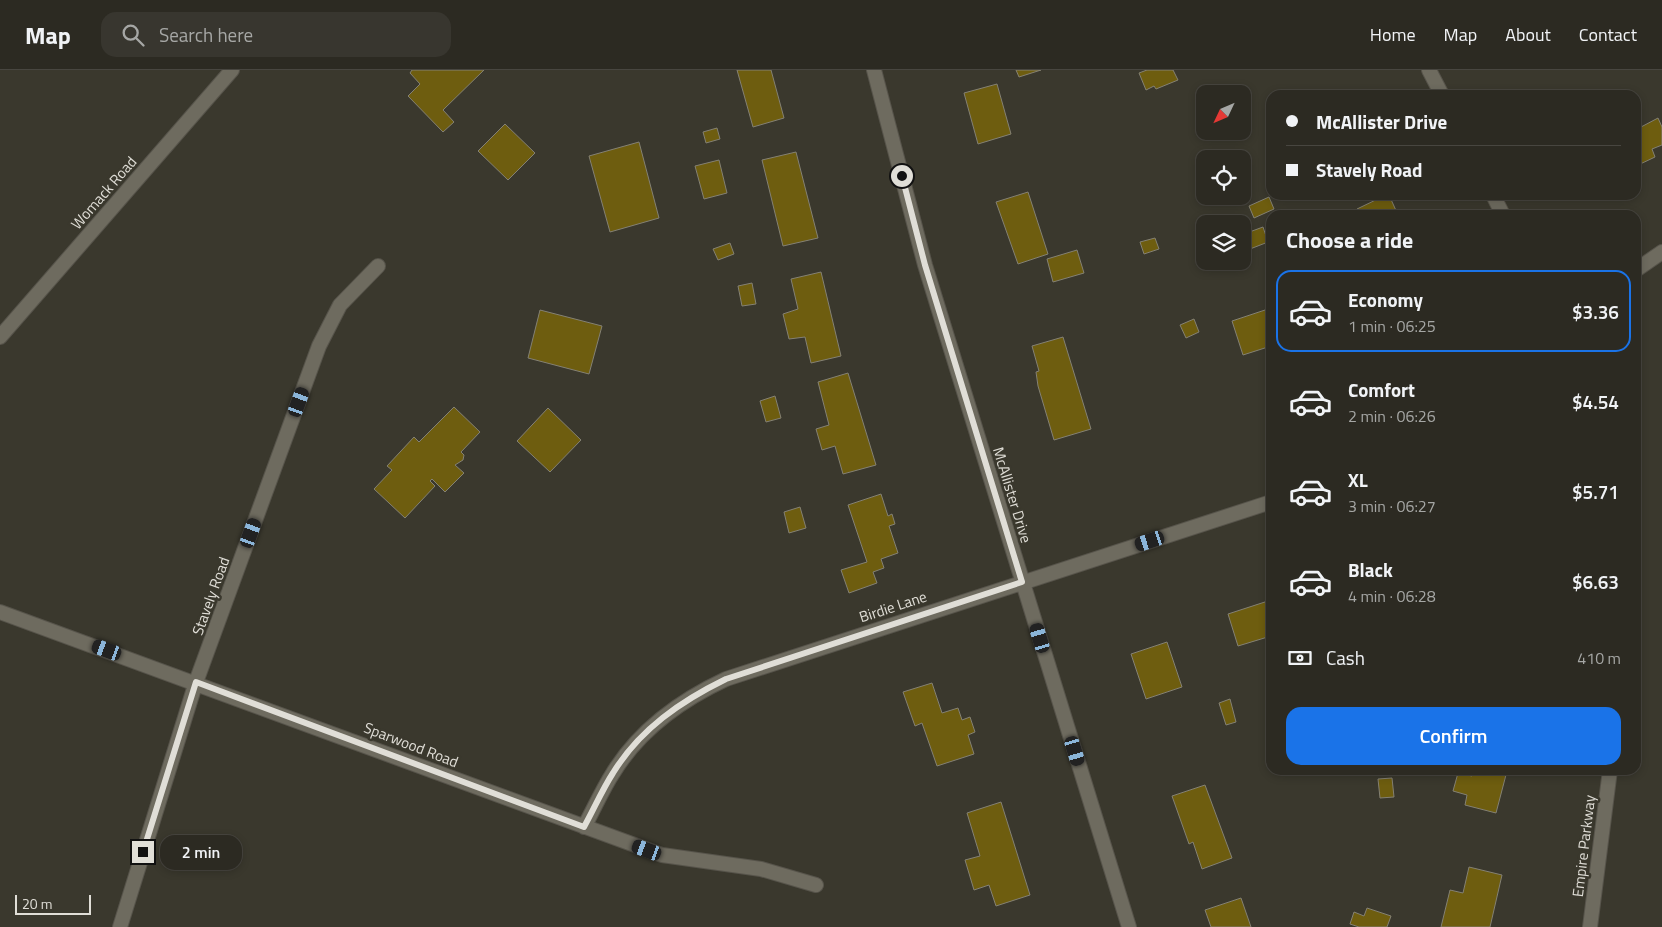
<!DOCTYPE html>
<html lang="en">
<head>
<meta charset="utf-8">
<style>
	body { margin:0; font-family:"Titillium Web",sans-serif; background:#38362f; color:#f1f3f6; height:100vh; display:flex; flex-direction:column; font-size:19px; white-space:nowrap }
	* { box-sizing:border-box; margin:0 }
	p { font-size:16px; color:#a6a7a5 }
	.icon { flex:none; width:28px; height:28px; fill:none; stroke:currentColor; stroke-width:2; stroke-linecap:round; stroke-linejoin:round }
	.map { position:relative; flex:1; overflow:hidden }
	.side { position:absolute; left:1266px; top:140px; width:375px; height:565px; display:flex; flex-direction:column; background:#2c2a22; border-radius:15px; box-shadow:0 2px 8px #0003,0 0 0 1px #484640 }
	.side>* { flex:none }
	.top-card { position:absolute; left:1266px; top:20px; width:375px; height:110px; border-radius:15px; box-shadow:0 2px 8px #0003,0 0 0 1px #484640; display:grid; align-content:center; height:110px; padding:0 20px; background:#2c2a22 }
	.needle { width:32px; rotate:226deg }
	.controls { position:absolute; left:1196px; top:15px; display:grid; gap:10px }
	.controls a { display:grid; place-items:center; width:55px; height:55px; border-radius:10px; background:#2c2a22; box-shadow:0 2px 8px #0003,0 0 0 1px #484640; font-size:25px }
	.scale { position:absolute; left:15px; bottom:12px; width:76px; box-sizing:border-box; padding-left:5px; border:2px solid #e0ded7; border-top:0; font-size:14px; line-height:18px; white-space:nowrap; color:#e0ded7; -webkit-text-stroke:4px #3a382d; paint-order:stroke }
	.end { position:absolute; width:22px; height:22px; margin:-11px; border:6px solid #e0ded7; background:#111; box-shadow:0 0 0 2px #111 }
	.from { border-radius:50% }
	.bubble { position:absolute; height:35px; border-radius:15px; background:#2c2a22; box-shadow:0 2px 8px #0003,0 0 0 1px #484640; font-size:16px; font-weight:600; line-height:35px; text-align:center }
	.car { position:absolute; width:15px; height:30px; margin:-15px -8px; border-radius:6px; box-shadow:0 0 4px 1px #0007; background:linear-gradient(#222 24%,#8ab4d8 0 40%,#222 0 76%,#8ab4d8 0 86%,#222 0) }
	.top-card b { display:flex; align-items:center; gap:18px; height:48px; font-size:19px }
	.top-card b+b { border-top:1px solid #484640 }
	.top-card i { width:12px; height:12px; background:#f1f3f6 }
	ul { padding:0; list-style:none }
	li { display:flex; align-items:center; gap:15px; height:82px; margin:0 10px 8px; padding:0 10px; border:2px solid transparent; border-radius:15px }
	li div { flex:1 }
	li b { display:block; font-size:19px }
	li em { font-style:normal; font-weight:600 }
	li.selected { border-color:#1a73e8 }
	li>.icon { width:45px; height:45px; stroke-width:1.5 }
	h2 { padding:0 20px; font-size:22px; line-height:60px }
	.pay { display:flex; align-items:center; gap:12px; height:55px; padding:0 20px; font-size:19px }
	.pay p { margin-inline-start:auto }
	.action { display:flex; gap:10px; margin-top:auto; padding:10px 20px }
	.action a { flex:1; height:58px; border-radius:15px; background:#1a73e8; color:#fff; font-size:20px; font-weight:600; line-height:58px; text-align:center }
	header { display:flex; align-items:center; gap:30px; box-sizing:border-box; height:70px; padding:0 25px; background:#2c2a22; border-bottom:1px solid #484640 }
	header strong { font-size:24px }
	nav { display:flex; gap:28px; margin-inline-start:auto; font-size:18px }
	.search { width:350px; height:45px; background:#38362f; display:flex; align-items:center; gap:12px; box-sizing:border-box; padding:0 18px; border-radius:15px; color:#a6a7a5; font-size:19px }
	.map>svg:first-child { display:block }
	.building { fill:#6e5d0f; stroke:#848174 }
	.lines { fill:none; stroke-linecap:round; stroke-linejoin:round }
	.minor-casing { stroke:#57544b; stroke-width:16 }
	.minor { stroke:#6e6b5f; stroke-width:14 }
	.route { stroke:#e0ded7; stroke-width:6 }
	.labels { text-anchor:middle; stroke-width:5; stroke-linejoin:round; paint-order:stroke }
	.street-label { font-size:15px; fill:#e0ded7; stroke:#3a382d }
</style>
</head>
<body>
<header>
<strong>Map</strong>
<div class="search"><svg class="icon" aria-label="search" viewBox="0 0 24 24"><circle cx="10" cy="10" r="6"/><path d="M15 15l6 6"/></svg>Search here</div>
<nav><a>Home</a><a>Map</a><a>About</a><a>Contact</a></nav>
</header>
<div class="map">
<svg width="1662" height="857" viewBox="0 0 1662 857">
	<rect width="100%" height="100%" fill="#3a382d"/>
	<path class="building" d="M 412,0 L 484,0 L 443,40 L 454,52 L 443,62 L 408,26 L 420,14 L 410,3 Z
		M 737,0 L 771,0 L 784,48 L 753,57 Z
		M 1016,0 L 1041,0 L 1019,7 Z
		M 1147,0 L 1173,0 L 1178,10 L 1156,19 L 1154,16 L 1146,20 L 1139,3 Z
		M 997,14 L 1011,64 L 978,74 L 964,23 Z
		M 1636,47 L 1641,57 L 1658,48 L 1662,57 L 1662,75 L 1652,79 L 1655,87 L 1636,96 Z
		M 505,54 L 535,83 L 508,110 L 478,81 Z
		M 717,58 L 720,69 L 706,73 L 703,62 Z
		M 639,72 L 659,148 L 610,162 L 589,86 Z
		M 796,82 L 818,168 L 783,176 L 762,90 Z
		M 719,90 L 727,123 L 704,129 L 695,96 Z
		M 1028,122 L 1048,184 L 1018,194 L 996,132 Z
		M 1386,125 L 1389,125 L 1398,145 L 1360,145 L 1357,139 Z
		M 1269,127 L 1274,139 L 1254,148 L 1249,136 Z
		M 1302,140 L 1303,145 L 1294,145 L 1293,144 Z
		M 1218,145 L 1222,154 L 1209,154 L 1207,150 Z
		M 1263,157 L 1268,172 L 1250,179 L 1244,164 Z
		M 1155,168 L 1159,179 L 1144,184 L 1140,172 Z
		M 730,173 L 734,184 L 718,190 L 713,179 Z
		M 1077,180 L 1084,203 L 1053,212 L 1047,189 Z
		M 821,202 L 841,286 L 811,293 L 805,267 L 789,269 L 783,244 L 798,239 L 791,209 Z
		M 752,213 L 756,234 L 742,236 L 738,216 Z
		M 1271,238 L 1271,276 L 1243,285 L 1232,251 Z
		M 540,240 L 602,256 L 589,304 L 528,288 Z
		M 1194,249 L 1199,262 L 1186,268 L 1180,255 Z
		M 1063,267 L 1091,359 L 1054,370 L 1038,316 L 1036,302 L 1039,301 L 1032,276 Z
		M 848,303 L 876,395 L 843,404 L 835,376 L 822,380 L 816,359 L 829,355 L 818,312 Z
		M 775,326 L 781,348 L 766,352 L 760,331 Z
		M 454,337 L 480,362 L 461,382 L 464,385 L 463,390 L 455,395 L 464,403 L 445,422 L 432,409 L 430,411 L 435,416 L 405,448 L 374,419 L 392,400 L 387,396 L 414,367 L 419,372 Z
		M 548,338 L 581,370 L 550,402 L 517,371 Z
		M 881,424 L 888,446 L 892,444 L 895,454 L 889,456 L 898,483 L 881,489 L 884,498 L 873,502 L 877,513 L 849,523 L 841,500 L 867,492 L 848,435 Z
		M 800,437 L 806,458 L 789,463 L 784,442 Z
		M 1271,530 L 1271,566 L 1238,576 L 1228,544 Z
		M 1167,572 L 1182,617 L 1146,629 L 1131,584 Z
		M 932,613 L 942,643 L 958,638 L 962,650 L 970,647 L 975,662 L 968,665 L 974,684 L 937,696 L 922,653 L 915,656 L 903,622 Z
		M 1230,629 L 1236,652 L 1226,655 L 1219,633 Z
		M 1474,700 L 1507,701 L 1496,743 L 1465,735 L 1467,725 L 1453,721 L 1458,703 L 1472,706 Z
		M 1392,708 L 1394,727 L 1380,728 L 1378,709 Z
		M 1205,715 L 1232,788 L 1202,799 L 1193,772 L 1189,774 L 1172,726 Z
		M 1001,732 L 1030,825 L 996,836 L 989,815 L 974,820 L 965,790 L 980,786 L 967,743 Z
		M 1469,797 L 1502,805 L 1490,857 L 1441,857 L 1450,820 L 1463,823 Z
		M 1241,828 L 1251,857 L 1211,857 L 1205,840 Z
		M 1367,838 L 1391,846 L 1387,857 L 1359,857 L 1350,854 L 1354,842 L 1364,846 Z"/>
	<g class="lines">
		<defs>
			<path id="minor" d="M 874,0 L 925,195 L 1129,857
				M 1429,0 L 1442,25
				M 1493,125 L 1503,145
				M 1636,200 L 1662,182
				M 0,267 L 232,0
				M 0,542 L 662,785 L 761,799 L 816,815
				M 584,757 C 594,739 602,720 613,703 C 640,659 681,630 726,609 L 1271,432
				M 120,857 L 196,612 L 319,276 L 340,235 L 378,196
				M 1590,857 L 1610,700"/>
		</defs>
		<use href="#minor" class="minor-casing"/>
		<use href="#minor" class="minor"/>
	</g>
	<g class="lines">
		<path class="route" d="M 143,782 L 196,612 L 584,757 C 594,739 602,720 613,703 C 640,659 681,631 726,609 L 1022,512 L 925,195 L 902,106"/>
	</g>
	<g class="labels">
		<g class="street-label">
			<text transform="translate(104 123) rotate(-49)" y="5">Womack Road</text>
			<text transform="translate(1012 425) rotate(73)" y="5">McAllister Drive</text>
			<text transform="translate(211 526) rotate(-70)" y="5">Stavely Road</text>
			<text transform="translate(893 537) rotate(-18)" y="5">Birdie Lane</text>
			<text transform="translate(411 675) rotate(21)" y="5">Sparwood Road</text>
			<text transform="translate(1584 776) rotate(-83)" y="5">Empire Parkway</text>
		</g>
	</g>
</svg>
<div class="controls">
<a><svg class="needle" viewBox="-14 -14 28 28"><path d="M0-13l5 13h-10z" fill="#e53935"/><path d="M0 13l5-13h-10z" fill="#a6a7a5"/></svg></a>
<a><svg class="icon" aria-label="locate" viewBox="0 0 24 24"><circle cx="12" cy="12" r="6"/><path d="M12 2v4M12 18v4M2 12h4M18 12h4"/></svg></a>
<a><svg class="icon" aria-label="layers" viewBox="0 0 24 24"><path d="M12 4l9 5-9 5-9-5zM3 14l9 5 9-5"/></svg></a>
</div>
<div class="scale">20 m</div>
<i class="end from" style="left:902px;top:106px"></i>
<i class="end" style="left:143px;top:782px"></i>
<div class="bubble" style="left:160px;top:765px;width:82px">2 min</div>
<i class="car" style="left:299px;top:332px;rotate:20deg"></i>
<i class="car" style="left:251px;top:463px;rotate:20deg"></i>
<i class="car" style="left:1150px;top:471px;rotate:252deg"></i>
<i class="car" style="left:1040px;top:568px;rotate:343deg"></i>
<i class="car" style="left:107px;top:580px;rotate:290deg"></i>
<i class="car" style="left:1075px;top:681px;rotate:163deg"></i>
<i class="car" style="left:647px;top:780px;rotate:290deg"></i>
<div class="top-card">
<b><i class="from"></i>McAllister Drive</b>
<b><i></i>Stavely Road</b>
</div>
<section class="side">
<h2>Choose a ride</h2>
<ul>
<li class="selected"><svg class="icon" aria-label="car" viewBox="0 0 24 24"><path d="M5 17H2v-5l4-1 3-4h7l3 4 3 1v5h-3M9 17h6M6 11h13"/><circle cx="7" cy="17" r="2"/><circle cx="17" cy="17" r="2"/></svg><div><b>Economy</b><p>1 min · 06:25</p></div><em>$3.36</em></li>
<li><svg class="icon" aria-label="car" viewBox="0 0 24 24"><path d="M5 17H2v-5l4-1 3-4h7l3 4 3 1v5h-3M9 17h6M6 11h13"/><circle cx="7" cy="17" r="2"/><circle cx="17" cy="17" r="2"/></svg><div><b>Comfort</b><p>2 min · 06:26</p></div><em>$4.54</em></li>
<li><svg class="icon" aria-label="car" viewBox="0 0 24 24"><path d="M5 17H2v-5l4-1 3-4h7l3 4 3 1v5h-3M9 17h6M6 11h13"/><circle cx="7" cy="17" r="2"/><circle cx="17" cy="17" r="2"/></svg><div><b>XL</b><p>3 min · 06:27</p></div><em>$5.71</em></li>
<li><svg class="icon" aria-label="car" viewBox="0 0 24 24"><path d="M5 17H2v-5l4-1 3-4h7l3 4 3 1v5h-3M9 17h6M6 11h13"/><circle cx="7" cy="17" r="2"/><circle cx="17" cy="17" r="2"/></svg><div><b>Black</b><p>4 min · 06:28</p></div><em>$6.63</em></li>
</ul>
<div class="pay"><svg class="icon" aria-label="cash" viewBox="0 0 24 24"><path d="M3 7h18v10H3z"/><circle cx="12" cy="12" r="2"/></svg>Cash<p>410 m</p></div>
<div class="action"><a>Confirm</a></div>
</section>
</div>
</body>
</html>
